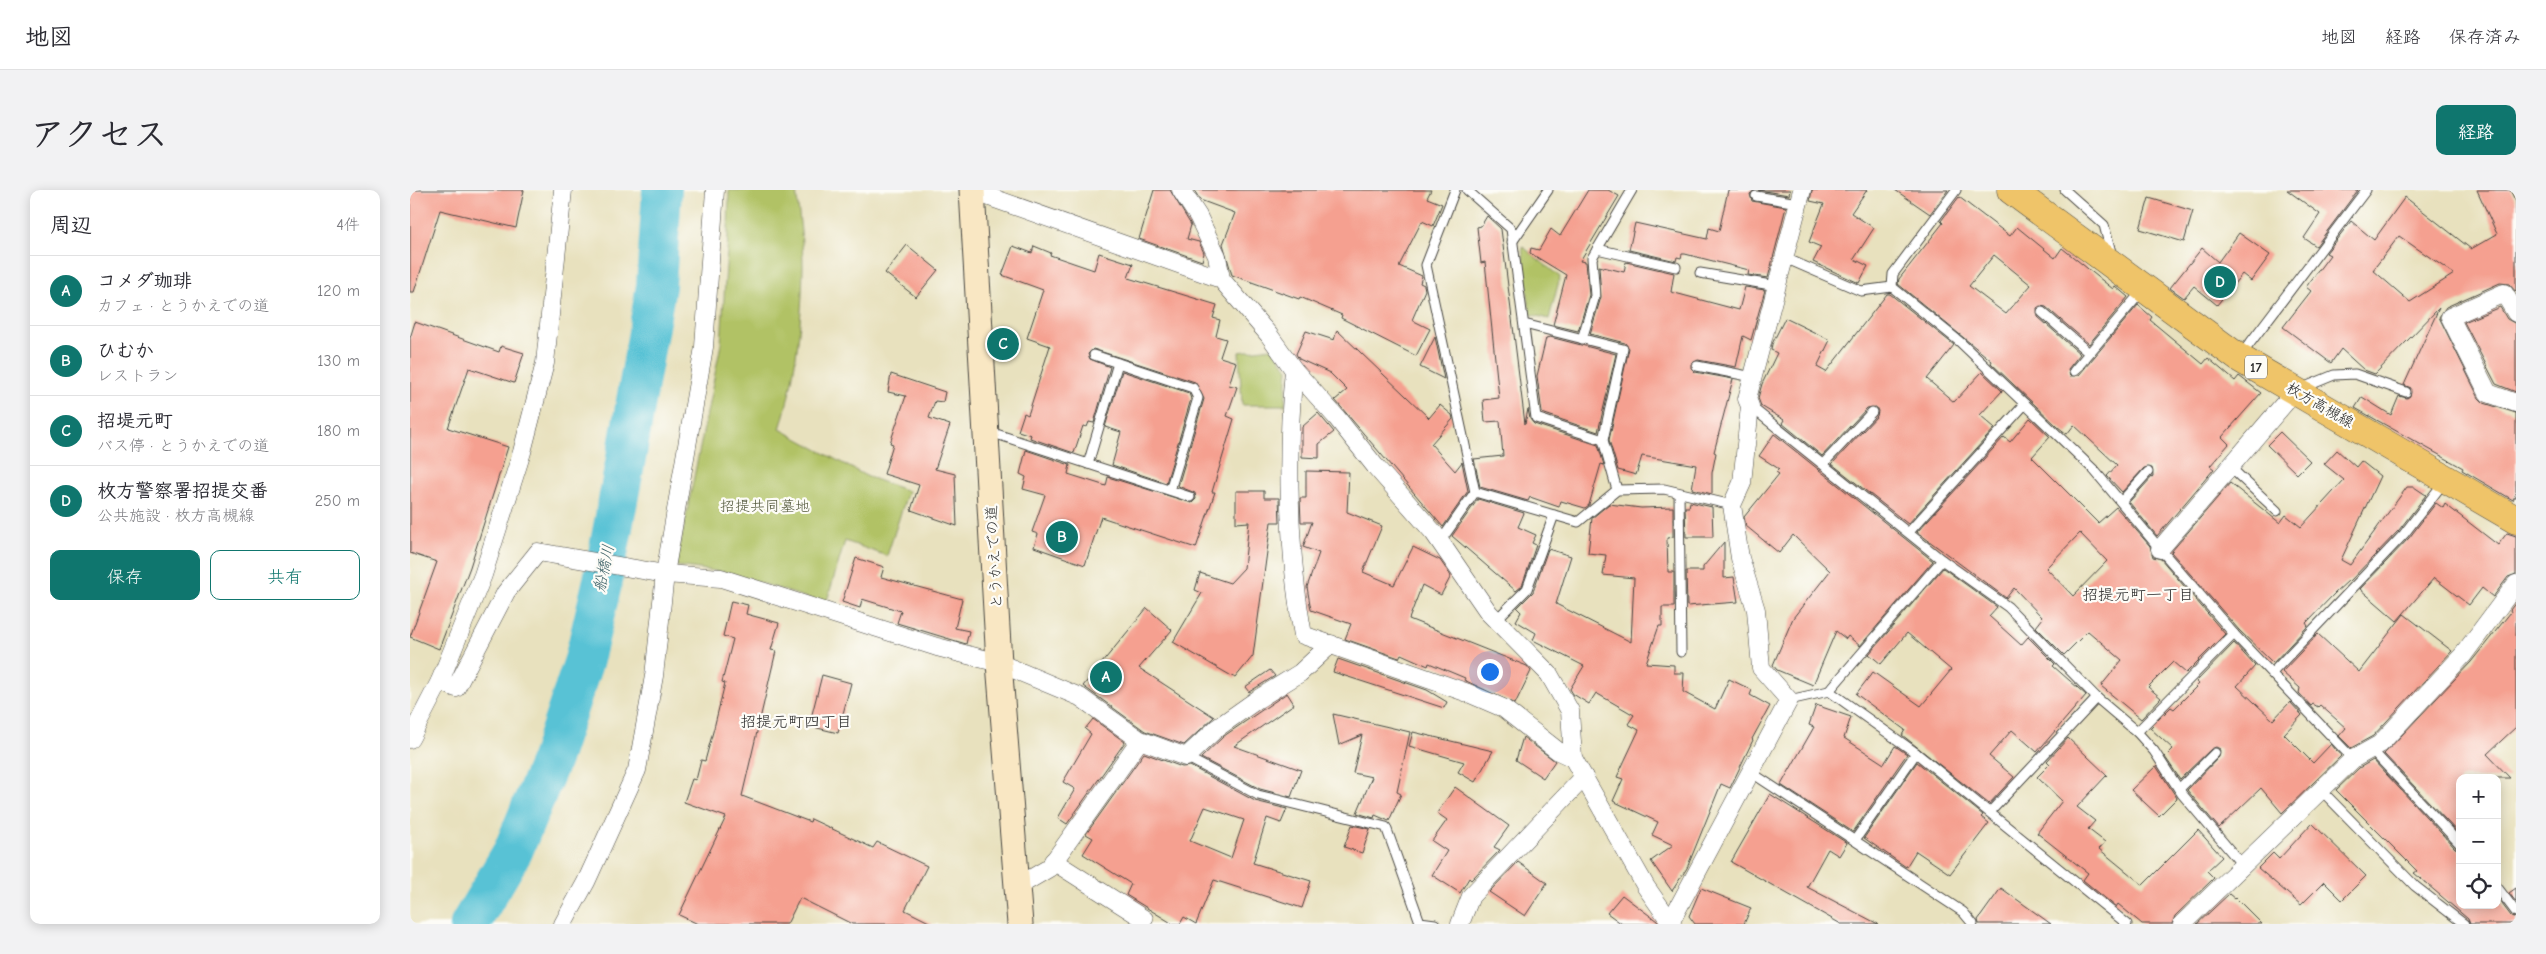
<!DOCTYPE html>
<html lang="ja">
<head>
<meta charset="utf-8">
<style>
	:root { --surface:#fff; --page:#f2f2f3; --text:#2b2b33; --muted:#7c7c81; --line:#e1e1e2; --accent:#0f766e }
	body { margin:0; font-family:"Comic Neue","Klee One",sans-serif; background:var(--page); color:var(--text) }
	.controls { position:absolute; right:15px; bottom:15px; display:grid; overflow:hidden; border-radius:10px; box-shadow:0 2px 12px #0003 }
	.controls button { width:45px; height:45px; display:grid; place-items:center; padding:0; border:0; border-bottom:1px solid var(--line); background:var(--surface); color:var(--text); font:25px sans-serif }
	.you { position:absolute; left:1079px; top:481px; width:18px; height:18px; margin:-12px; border:4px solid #fff; border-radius:50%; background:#1a73e8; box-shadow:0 0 0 8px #1a73e833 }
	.badge { display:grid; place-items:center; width:32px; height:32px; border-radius:50%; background:var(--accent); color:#fff; font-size:16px; font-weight:700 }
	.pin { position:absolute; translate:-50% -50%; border:2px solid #fff; box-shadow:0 1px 5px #0006 }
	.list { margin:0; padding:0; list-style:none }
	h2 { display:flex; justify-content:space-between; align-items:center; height:65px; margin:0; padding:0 20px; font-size:21px }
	h2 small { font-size:16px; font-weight:400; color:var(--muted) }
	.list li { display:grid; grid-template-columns:32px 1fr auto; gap:15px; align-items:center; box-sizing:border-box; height:70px; padding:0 20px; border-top:1px solid var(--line) }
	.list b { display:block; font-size:19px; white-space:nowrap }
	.list p { margin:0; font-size:16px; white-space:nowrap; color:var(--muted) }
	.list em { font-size:16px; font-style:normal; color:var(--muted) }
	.actions { display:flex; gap:10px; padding:15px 20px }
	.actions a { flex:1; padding:11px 0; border:1px solid var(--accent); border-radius:10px; text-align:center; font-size:18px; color:var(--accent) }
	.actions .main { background:var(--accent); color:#fff }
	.icon { flex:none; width:28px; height:28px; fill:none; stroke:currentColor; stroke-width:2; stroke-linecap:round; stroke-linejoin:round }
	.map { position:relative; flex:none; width:2106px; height:734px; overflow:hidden; border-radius:10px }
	header { display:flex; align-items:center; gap:30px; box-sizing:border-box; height:70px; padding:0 25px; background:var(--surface); border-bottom:1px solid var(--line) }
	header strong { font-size:24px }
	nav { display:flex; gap:28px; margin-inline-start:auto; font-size:18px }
	.intro { display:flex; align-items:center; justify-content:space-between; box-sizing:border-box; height:120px; padding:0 30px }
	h1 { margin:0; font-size:35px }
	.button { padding:12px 22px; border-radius:10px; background:var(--accent); color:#fff; font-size:18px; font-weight:700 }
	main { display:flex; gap:30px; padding:0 30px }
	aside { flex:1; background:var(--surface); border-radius:10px; box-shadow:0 2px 12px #0003 }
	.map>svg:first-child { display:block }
</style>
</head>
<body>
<header>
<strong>地図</strong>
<nav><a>地図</a><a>経路</a><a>保存済み</a></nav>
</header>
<div class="intro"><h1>アクセス</h1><a class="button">経路</a></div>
<main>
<aside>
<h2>周辺<small>4件</small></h2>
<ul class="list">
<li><span class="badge">A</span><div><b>コメダ珈琲</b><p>カフェ · とうかえでの道</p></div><em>120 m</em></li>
<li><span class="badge">B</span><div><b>ひむか</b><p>レストラン</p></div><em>130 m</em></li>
<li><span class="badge">C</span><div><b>招堤元町</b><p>バス停 · とうかえでの道</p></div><em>180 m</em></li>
<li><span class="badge">D</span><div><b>枚方警察署招提交番</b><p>公共施設 · 枚方高槻線</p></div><em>250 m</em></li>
</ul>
<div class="actions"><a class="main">保存</a><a>共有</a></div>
</aside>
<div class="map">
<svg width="2106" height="734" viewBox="0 0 2106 734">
	<rect width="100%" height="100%" fill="#fdfcf7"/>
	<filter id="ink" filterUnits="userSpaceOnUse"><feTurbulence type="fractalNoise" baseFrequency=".02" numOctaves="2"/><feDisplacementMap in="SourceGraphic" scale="10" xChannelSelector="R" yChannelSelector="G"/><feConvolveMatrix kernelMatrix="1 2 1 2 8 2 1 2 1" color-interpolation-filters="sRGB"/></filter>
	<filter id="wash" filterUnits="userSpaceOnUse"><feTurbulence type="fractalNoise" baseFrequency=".0096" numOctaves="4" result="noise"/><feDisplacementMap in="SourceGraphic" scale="20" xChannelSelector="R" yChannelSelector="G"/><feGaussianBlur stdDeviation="1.12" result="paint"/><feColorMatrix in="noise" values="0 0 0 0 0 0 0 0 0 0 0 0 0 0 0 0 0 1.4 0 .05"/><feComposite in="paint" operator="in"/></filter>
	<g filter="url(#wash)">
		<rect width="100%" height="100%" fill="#e8e1be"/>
		<g fill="#b1c265" stroke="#6e7648">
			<path d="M319,0H386C389,25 393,51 393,76C392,131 386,187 370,239L456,286L498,301L477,366L435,351L416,414L320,383L266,376L311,154L318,45Z"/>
			<path d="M1112,56L1150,87L1139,129L1120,124Z"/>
			<path d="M862,158L878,179L875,215H832L829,162Z"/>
		</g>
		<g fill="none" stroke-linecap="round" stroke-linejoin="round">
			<path stroke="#58c2d5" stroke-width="40" d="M60,734L103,661L141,569L174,470L193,390L217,263L246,96L252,0"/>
		</g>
		<g id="blocks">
			<g fill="#f5a090" fill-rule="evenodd">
				<path d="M0,0H114L106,38L30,20L4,102H0Z"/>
				<path d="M744,0H760L781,35L777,49L789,52L794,63L792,71L729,49Z"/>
				<path d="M784,0H1021L1017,8L1032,14L1023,36L1012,31L989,76L1012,86L1010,93L1014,95L1015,100L1002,130L1020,139L1006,166L931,128L932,125L890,107L889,109L822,85L813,54L825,23L790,10Z"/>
				<path d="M1178,0H1198L1209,6L1170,71L1176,72L1179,105L1168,141L1143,135L1156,85L1120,63L1121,58L1129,60L1141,39L1150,46Z"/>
				<path d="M1318,0H1345L1340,4L1342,11L1376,17L1358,88L1338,85L1339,80L1275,64H1272L1271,68L1267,67L1266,71L1219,60L1225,33L1297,49L1299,38L1309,41Z"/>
				<path d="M1348,0H1380L1379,5Z"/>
				<path d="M1402,0H1457L1441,23L1464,38L1444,69L1458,76L1449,93L1403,72L1411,57L1399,52L1414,14L1400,11Z"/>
				<path d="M1485,0H1538L1520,24Z"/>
				<path d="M1877,0H1948L1906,56L1894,48L1910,24Z"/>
				<path d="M2067,0H2100L2106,12V102L2099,94L2090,93L2036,117L2029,127L2069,208L2074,213L2106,223V303L2103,310L2052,280L2053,278L1945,218L1952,207L1981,225L1989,206L1997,208L2000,206L2001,198L1994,195L2029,118L1965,184L1954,180L1931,159L1921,173L1873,137L1901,101L1896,97L1920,65L1916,63L1941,31L1964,50L1995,7L2061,59L2087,44ZM1989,46L2044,84L2000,112L1963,80Z"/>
				<path d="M1549,7L1600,46L1607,37L1645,68L1652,58L1703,99L1705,96L1718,107L1679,154L1636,117L1630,116L1627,118L1628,127L1670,164L1658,179L1660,186L1669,185L1728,115L1742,127L1740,130L1793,174L1798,168L1825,191L1829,186L1851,203L1812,247L1819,254L1800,276L1804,279L1747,346L1719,312L1743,286L1742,278H1734L1712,302L1697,286L1707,275L1664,235L1657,244L1648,237L1581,173L1582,171L1488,94L1489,89L1533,33L1531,31ZM1584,65L1621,95L1596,124L1559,96Z"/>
				<path d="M1739,8L1783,21L1774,52L1730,39Z"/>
				<path d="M1077,26L1091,39L1115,234L1118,219L1120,229L1124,234L1188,255L1194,275L1191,274L1179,315L1175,318L1151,311L1149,317L1120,307L1118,311L1070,297L1064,269L1093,266L1090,231L1075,232L1073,210L1089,208L1075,72L1071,73L1067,37L1071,36Z"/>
				<path d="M1829,43L1860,65L1841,91L1832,84L1807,115L1784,96L1774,108L1760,98L1792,58L1808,72Z"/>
				<path d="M497,55L528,80L506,107L475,83Z"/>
				<path d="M603,56L622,63L624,56L641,63L640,65L684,80L689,63L723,74L718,88L807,115L803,128L810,130L806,146L816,149L810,167L826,172L819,195L827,197L817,226L824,229L802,302H805L786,358L691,327L675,375L624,357L628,344L622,342L635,305L613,299L616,287L610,284L616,260L660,275L658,284L696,296L698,287L782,313L786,309L785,303L768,296L794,209L785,192L683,159L678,164L680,169L700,177L684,233L679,232L677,237L673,236L664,263L620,248L621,245L608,241L614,223L618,225L640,156L617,148L633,100L592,85Z"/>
				<path d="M1216,72L1264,83L1261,102L1329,120L1335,97L1355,100L1341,150L1333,146L1326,177L1288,170L1281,174V178L1285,182L1323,189L1304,262L1306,263L1302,283V304L1282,299L1286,275L1232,266L1226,285L1208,280L1199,250L1219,158L1215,153L1180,144L1191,107L1189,76L1214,82Z"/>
				<path d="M1477,104H1480L1544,155L1517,189L1544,212L1572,182L1592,201L1570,225L1585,238L1498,334L1422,274L1467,226L1468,221L1466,217L1457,218L1412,266L1372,233L1374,230L1351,216L1348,208L1352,194L1367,163L1361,160L1362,154L1375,128L1420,150L1407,177L1416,182Z"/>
				<path d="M2090,117L2097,129L2106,134V202L2086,194L2054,132Z"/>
				<path d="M5,132L89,162L91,156L114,163L104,193L59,178L38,238L98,257L60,377L29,459L0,447L27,372L0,363V148Z"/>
				<path d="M927,140L1019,228L1030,215L1042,225L1043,229L1021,254L1045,281L1052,272L1058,301L1033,337L925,210L937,200L920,183L889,169L886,164L896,141L924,150Z"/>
				<path d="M1025,147L1034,189L1010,177Z"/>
				<path d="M1140,147L1206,164L1188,242L1132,223L1127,186L1136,148Z"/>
				<path d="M712,181L779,203L781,209L756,293L702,275L711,242L695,237Z"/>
				<path d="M481,184L535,202L533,212L525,211L519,228L540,235L525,279L545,284L547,336L501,320L509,295L474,284L483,254L480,253L496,206L478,202Z"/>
				<path d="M908,223L924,242L909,254V268L892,267V237Z"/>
				<path d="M1620,228L1640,247L1622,267L1688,333L1706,317L1740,356L1743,367L1751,369L1815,444L1776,483L1763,472L1738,497L1751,508L1731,529L1691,496L1712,470L1678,441L1654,465L1626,437L1633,428L1604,398L1596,408L1507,342L1594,247L1600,252ZM1670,343L1697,371L1663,406L1636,378Z"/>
				<path d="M1870,242L1900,271L1887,284L1857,255Z"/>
				<path d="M1364,244L1523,371L1450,456L1438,446L1436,449L1426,441L1403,495L1367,480L1363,475L1383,428L1420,381L1383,345L1369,363L1336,336L1334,327L1369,284L1366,282L1369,279L1349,266Z"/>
				<path d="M1927,260L1946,277L1951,271L1970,286L1931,370L1940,375L1997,297H2004L2016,305L1989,340L1940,391L1939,390L1925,403L1896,433L1898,436L1863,473L1829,440L1761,362L1820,293L1870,333L1876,325L1891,337L1934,290L1914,274Z"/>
				<path d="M896,281L939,282L937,322L972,336L953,382L984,395L1003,357L1030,370L1041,386L1031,405L1012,395L999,429L1117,476L1121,481L1105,514L1054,490L1055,488L1019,473L1018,476L991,464L989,468L935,449L941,434L901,420L897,397L909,363L893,357L902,332H891L890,308H896Z"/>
				<path d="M826,301H854V308H869L870,332H861L843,466L825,488L763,452L792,403L785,400L790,383L820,393L834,378L839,332L826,333Z"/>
				<path d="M1068,309L1114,323L1108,337L1126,345L1122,353L1126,355L1112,396L1106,401L1042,346Z"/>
				<path d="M1280,312L1302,317L1303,347H1276L1275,317H1279Z"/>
				<path d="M2026,313L2033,318L2035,314L2088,355L2097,343L2106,346V384L2098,387L2083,407L2072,398L2059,415L2024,388L1987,431L1950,399L1999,348Z"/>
				<path d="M1199,314L1231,318L1263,317V347L1257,348L1258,382H1264V417H1252V436H1249L1236,473L1264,475V483H1274L1273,502L1305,519L1319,489L1342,500L1340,505L1360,516L1342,549L1343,550L1320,598L1311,594L1277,678L1262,701L1241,671L1263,655L1242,645L1248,632L1203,611L1213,589L1207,587L1229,540L1218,534L1224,525L1186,503L1179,514L1163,504L1160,499L1174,476L1123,450L1126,443L1106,431L1111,422L1107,418L1123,402L1138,359L1161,366L1146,414L1221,452L1224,388L1193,385L1196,365L1178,363L1182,328Z"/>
				<path d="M1314,352V388L1324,387L1328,412L1277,416L1276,381H1293V377Z"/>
				<path d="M446,368L474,377L471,387L552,409L545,438L559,441L556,454L487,433L491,421L452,409L450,418L432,412Z"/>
				<path d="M1533,378L1587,417L1579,426L1611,455L1618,447L1645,474L1643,476L1676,505L1627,562L1602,540L1579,566L1604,587L1579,614L1492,545L1495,540L1446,504L1463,482L1511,516L1541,480L1497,443L1471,474L1459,464Z"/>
				<path d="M321,411L338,415L336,424L369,433L361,460L366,461L332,606L400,632L401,629L463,658L467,652L517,676L495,720L523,734H442L390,708L377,734H288L269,725L316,627L274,612L282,589L286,590L291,570L295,571L304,538L315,493L312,492L323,449L313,446Z"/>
				<path d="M2106,412V537L2077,564L2100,588H2050V645L1974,564L2061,472L2101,422L2100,420Z"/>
				<path d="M737,418L762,440L729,478L804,527L774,555L735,541L673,496Z"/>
				<path d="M1994,424L2042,461L1963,546L1941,558L1929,546L1936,538L1910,515L1908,517L1903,514L1901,516L1889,503L1890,498L1872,482L1908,444L1949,482Z"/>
				<path d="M1824,453L1845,476L1827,496L1863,530L1880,512L1892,525L1874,544L1903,573L1921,554L1931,566L1872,623L1851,598L1809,638L1777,600L1809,567L1810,559L1806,557L1801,559L1770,589L1755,567L1763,559L1740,538L1761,517L1764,519L1789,494L1786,492Z"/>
				<path d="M928,469L1017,500L1037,512L1034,518L923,482Z"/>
				<path d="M860,480L865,486L839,502L835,497Z"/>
				<path d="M412,485L441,493L428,543L399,536Z"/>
				<path d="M877,503L884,514L824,556L891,580L881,607L850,599L791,568L814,546Z"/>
				<path d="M1406,515L1441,527L1434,548L1474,574L1485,556L1497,564L1443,642L1371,595L1404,537L1399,535Z"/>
				<path d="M923,524L1000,542L987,602L991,604L979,631L965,625L964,628L947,623L962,587L943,583L952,545L929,555Z"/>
				<path d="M683,529L715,552L657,634L648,628L665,599L653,592L681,544L675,539Z"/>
				<path d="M1003,542L1083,561L1065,592L1048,582L1054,572L999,556Z"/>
				<path d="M1113,547L1145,571L1133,588L1106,570Z"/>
				<path d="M1658,548L1697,585L1667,617L1685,631L1678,639L1695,652L1689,659L1733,695L1788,640L1812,667L1797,681L1804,688L1765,726L1762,734H1732L1708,714L1706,717L1673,690L1678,683L1627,643L1652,611L1627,587L1640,574L1637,571Z"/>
				<path d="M734,563L772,577L780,576L845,611L877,619L871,633L857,628L843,673L901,691L892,718L804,690L786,734L774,727L770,734H763L716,705L721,694L673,664L683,648L676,644ZM795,617L834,630L821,668L780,651Z"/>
				<path d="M1963,570L2045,658L2050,660V715H2087L2089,710L2101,726L2106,728V734H2060L2058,729L2004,683L2007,681L1926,600L1949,578Z"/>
				<path d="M1507,572L1573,625L1571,627L1579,633L1540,684L1506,661L1496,677L1454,648Z"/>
				<path d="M1746,576L1767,608L1749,626L1721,600Z"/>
				<path d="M1045,597L1099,636L1084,657L1090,660L1061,690L1059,688L1050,703L1022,685L1037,661L1022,651L1037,630L1027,623Z"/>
				<path d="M1360,604L1437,653L1429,666L1418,659L1397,697L1468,734H1431L1321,672Z"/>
				<path d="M1902,633L1956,686L1932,710L1914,692L1891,715L1848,678L1863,663L1869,669Z"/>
				<path d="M942,635L960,639L952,663L934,657Z"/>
				<path d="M1108,672L1137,693L1115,726L1079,702Z"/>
				<path d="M1291,698L1341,718L1334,734H1285L1279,726Z"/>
				<path d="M1591,698L1641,734H1569L1568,730Z"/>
				<path d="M2106,698V712L2099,703Z"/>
				<path d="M1819,704L1825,709L1826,708L1852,734H1787Z"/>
				<path d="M1212,705L1247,731L1249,734H1212L1197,723Z"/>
			</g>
		</g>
	</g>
	<g filter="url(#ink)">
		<use href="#blocks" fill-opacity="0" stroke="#474641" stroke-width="1"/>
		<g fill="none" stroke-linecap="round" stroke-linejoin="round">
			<g stroke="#474641" stroke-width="11">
				<g id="lane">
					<path d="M1045,0L1016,75L1065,302"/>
					<path d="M1057,0L1101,39L1126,228L1193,250"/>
					<path d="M1655,0L1694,35L1702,66"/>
					<path d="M1346,6L1388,13"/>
					<path d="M1102,52L1138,0"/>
					<path d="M1187,59L1266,77"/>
					<path d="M1375,68L1451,101L1482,97L1550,152L1684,280L1750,359L1824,444L1943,569"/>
					<path d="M1290,83L1367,96"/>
					<path d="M1482,97L1483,84L1546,0"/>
					<path d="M1632,122L1679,163"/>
					<path d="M1114,134L1213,159L1193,250L1207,300"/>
					<path d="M1172,149L1185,106L1182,68L1222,0"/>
					<path d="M684,165L783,198L788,208L760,300"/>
					<path d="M1831,165L1956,0"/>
					<path d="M1287,176L1343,187"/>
					<path d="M1664,181L1732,101"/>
					<path d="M1890,199L1924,185L1945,184L1996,202"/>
					<path d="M1340,216L1532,370L1598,417L1687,508L1727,542L1744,561L1772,604L1834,677"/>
					<path d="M577,241L780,307"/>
					<path d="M678,274L708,173"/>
					<path d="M1413,274L1462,222"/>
					<path d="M1821,278L1867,321"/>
					<path d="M1269,303L1271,462"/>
					<path d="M1711,312L1738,282"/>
					<path d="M1499,342L1615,214"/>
					<path d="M1030,352L1065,302L1168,332L1207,300L1254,299L1322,315"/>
					<path d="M1086,430L1117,399L1144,325"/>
					<path d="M1862,483L1994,344L2034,292"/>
					<path d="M1419,501L1532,370"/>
					<path d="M1379,510L1419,501L1506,563L1717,734"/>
					<path d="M1727,542L1824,444"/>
					<path d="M1961,559L2050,654"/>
					<path d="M776,567L848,605L976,637L1010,732L1025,734"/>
					<path d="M1342,583L1553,722L1563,734"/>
					<path d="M1769,599L1805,563"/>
					<path d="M1911,600L2005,696L2054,734"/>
					<path d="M1580,622L1687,508"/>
					<path d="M1445,650L1506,563"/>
					<path d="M2087,697L2106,722"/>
				</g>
			</g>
			<g stroke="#474641" stroke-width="19">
				<g id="street">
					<path d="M560,0L811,89"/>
					<path d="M771,0L788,26L807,66L811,89L859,145L884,180L927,228L965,276L1024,343L1079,423L1139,484L1160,521L1163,568L1236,697L1262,734"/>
					<path d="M2106,123L2094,103L2040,127L2078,203L2106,213"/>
					<path d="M884,180C876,263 878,364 893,445L1058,503L1093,518L1148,561L1163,568"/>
					<path d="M1750,359L1885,201"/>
					<path d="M30,491L46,498L96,402L128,362L255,384L311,388L527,457L589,473L670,507L730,550L776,567L807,538L848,509L890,483L921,454"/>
					<path d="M0,549L30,491L73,385L112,262L135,173L153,0"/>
					<path d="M643,671L734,729"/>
					<path d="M607,697L639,678L730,550"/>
					<path d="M1261,731L1379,510L1351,478L1346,420L1330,368L1322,315L1332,293L1340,216L1337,209L1392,0"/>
					<path d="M153,734L176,692L227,580L244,486L255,384L294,157L305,0"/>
					<path d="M1050,734L1061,706L1174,587"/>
					<path d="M1772,734L1943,569L1970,554L2053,465L2106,394"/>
				</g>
			</g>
			<g stroke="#474641" stroke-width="27">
				<path id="secondary" d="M562,0L589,473L610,734"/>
			</g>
			<g stroke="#474641" stroke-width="29">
				<path id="primary" d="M1601,0L1829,168L2106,330"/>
			</g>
			<use href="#lane" stroke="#fff" stroke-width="9"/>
			<use href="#street" stroke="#fff" stroke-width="18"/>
			<use href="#secondary" stroke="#f9e7c3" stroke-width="25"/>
			<use href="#primary" stroke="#efc469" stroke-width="28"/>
		</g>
	</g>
	<g text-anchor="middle" stroke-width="4.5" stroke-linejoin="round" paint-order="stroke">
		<rect fill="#fdfcf7" stroke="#6a6a68" stroke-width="1" x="1835" y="165.5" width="22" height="23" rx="4"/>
		<g font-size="14" font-weight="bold" fill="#2b2b2b">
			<text x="1846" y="182">17</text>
		</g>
		<g font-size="15" fill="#2b2b2b" stroke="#fdfcf7">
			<text transform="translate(1910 215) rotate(30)" y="5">枚方高槻線</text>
			<text transform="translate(584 367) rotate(-93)" y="5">とうかえでの道</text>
		</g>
		<g font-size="15" fill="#53583c" stroke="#fdfcf7">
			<text x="355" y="321">招提共同墓地</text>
		</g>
		<g font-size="16" font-style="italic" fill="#3b6066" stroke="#fdfcf7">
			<text transform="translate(193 378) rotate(-78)" y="6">船橋川</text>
		</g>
		<g font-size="16" fill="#2b2b2b" stroke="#fdfcf7">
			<text x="1728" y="410">招提元町一丁目</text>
			<text x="386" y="537">招提元町四丁目</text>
		</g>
	</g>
</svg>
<div class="controls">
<button>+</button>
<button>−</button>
<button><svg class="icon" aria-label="locate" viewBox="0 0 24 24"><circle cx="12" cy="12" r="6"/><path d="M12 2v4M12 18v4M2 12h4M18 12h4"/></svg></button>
</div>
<div class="you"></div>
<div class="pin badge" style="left:696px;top:487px">A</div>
<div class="pin badge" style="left:652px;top:347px">B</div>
<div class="pin badge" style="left:593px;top:154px">C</div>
<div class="pin badge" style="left:1810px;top:92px">D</div>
</div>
</main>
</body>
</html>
